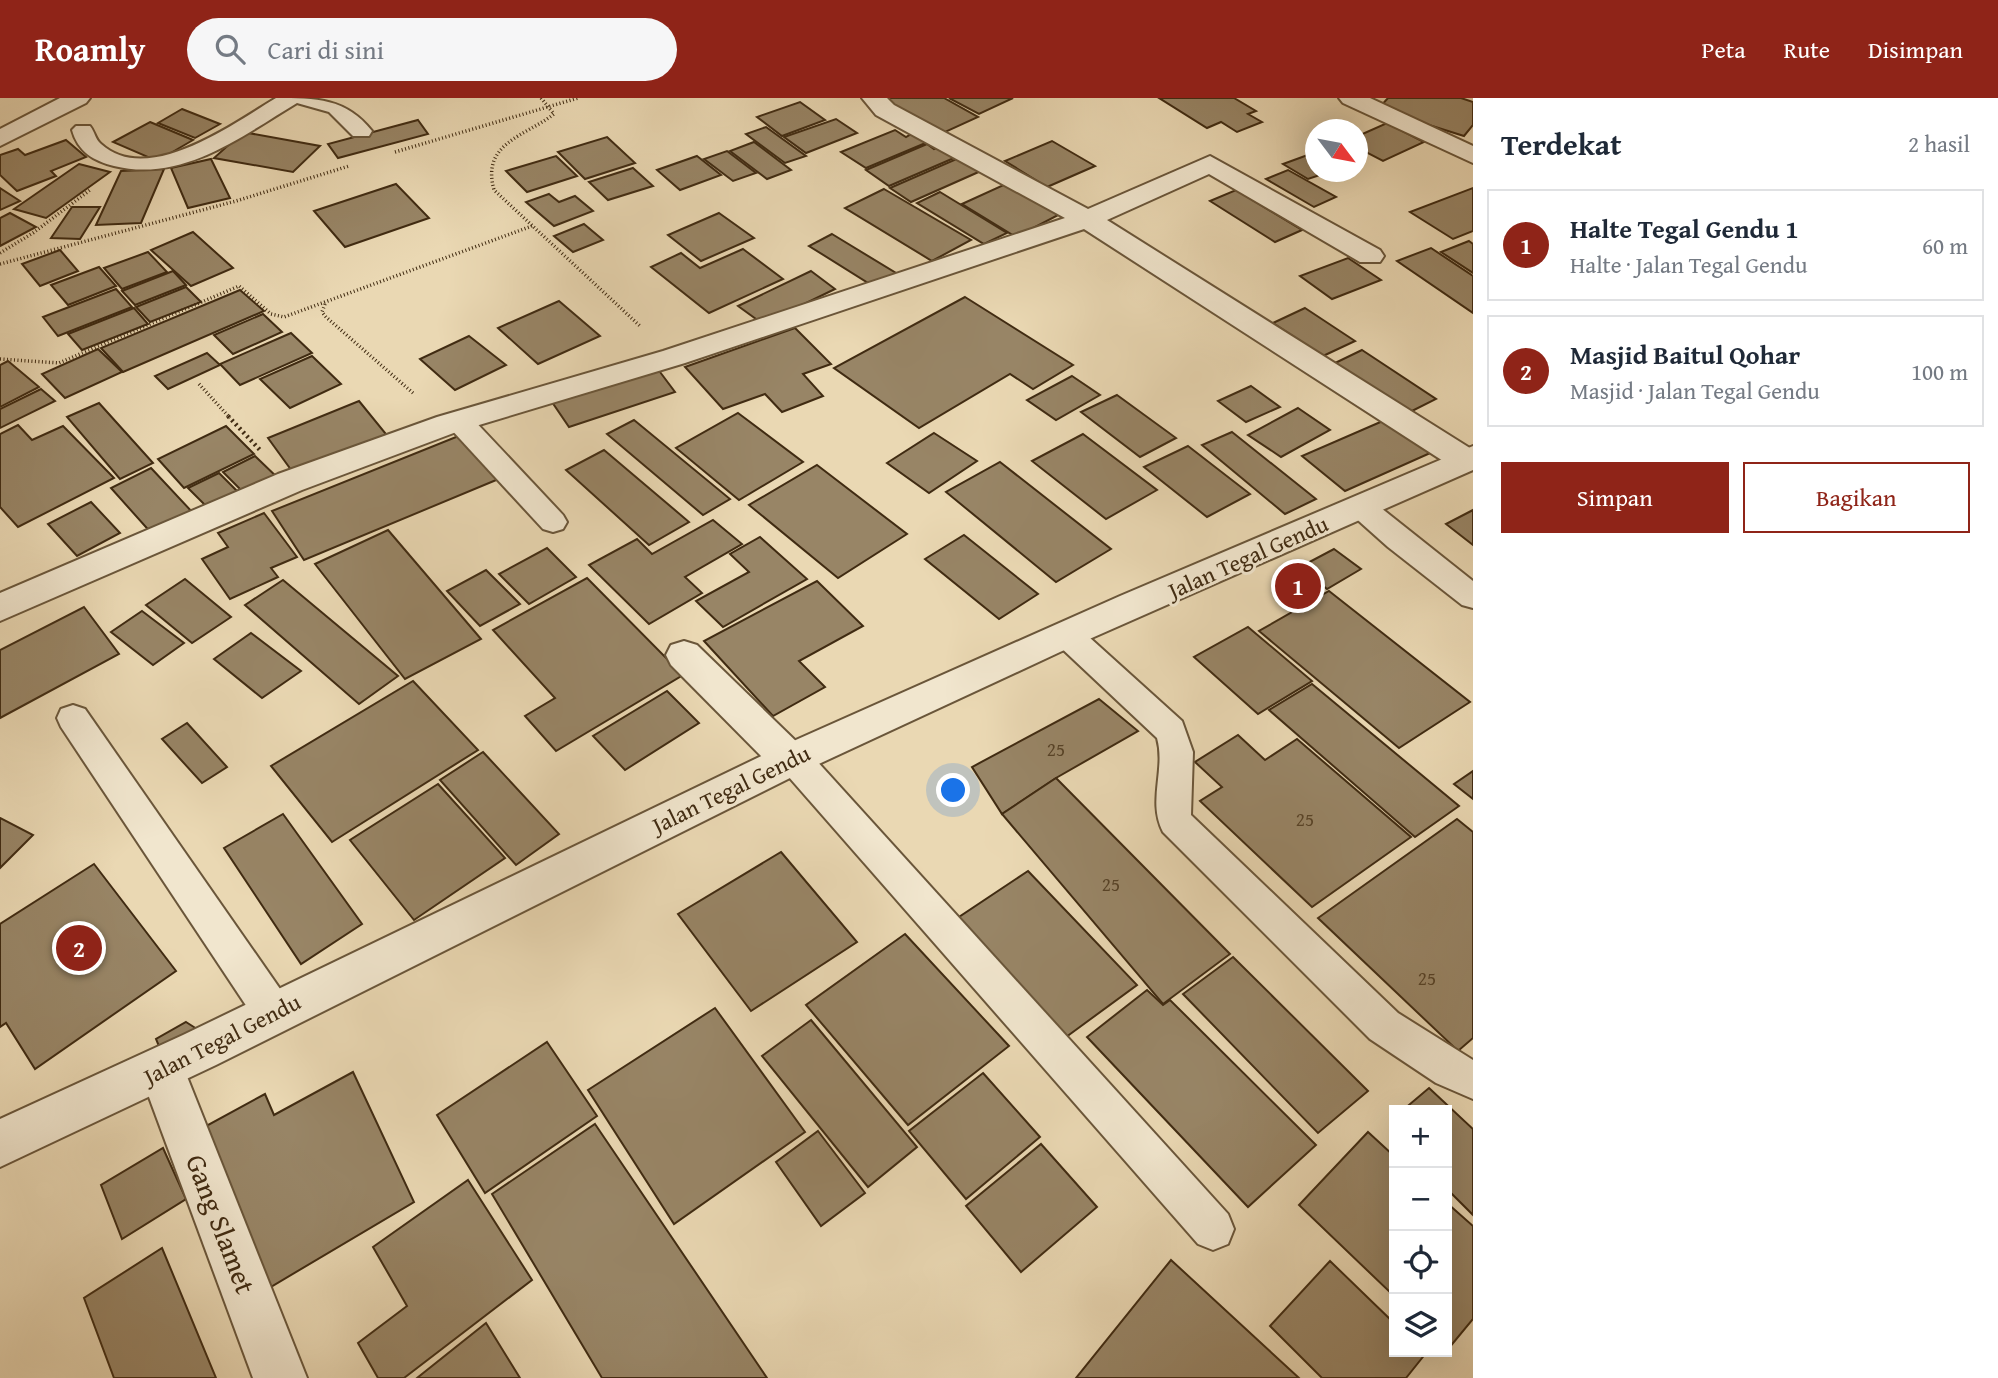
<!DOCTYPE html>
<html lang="id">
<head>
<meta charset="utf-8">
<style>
	:root { --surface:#fff; --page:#f6f6f7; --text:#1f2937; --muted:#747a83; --line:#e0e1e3; --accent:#8f2418 }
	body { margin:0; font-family:"Gentium Book Plus",serif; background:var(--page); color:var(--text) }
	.controls { position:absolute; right:21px; bottom:21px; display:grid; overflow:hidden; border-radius:0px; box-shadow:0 7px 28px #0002 }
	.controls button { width:63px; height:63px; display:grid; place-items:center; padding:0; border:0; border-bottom:2px solid var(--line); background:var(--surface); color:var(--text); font:35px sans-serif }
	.compass { position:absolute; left:1305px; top:21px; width:63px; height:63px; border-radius:50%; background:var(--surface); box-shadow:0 7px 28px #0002; rotate:122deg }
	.you { position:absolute; left:954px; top:693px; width:24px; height:24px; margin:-18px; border:5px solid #fff; border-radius:50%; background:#1a73e8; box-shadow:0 0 0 10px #1a73e833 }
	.badge { display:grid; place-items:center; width:46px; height:46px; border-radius:50%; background:var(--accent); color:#fff; font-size:23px; font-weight:700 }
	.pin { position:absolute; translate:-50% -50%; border:4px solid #fff; box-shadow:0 2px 7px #0006 }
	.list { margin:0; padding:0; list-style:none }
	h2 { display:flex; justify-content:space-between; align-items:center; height:91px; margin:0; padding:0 28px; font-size:30px }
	h2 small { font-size:23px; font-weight:400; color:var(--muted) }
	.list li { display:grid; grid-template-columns:46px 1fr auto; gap:21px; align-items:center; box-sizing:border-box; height:112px; margin:0 14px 14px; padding:0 14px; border:2px solid var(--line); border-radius:0px }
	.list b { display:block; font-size:26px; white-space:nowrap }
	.list p { margin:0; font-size:23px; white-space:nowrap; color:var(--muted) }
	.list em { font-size:23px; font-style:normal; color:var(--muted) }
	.actions { display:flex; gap:14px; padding:21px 28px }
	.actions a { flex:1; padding:16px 0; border:2px solid var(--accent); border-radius:0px; text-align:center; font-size:24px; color:var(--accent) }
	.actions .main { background:var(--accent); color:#fff }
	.icon { flex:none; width:38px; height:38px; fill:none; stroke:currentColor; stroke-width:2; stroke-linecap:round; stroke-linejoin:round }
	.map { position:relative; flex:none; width:1473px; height:1280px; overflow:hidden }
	header { display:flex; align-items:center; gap:42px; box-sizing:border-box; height:98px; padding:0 35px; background:var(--accent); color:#fff }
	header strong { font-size:33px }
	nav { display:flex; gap:38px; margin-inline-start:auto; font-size:24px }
	.search { width:490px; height:63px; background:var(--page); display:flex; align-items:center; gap:18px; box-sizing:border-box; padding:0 24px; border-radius:38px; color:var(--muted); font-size:26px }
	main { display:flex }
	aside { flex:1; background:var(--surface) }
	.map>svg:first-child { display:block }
</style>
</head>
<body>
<header>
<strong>Roamly</strong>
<div class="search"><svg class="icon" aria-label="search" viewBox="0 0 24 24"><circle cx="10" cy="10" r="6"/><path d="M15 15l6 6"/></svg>Cari di sini</div>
<nav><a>Peta</a><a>Rute</a><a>Disimpan</a></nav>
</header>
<main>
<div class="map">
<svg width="1473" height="1280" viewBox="0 0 1473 1280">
	<rect width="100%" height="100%" fill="#ead8b3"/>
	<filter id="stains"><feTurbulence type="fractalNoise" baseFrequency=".00286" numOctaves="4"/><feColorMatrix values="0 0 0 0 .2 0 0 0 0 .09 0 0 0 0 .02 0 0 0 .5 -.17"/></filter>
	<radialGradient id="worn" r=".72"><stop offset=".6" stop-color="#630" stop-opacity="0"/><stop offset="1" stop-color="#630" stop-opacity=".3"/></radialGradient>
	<g fill="#988566" stroke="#402b12" stroke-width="2">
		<path d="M890,0H944L978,19L943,35L884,2Z"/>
		<path d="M949,0H1013L979,16Z"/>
		<path d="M1159,0H1234L1256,13L1248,16L1262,24L1237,34L1221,24L1207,30Z"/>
		<path d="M1388,0H1461L1473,4V27L1464,38L1378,11Z"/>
		<path d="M800,4L825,22L782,38L757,19Z"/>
		<path d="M182,11L220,26L195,40L158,25Z"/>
		<path d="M836,21L857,35L806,55L784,39Z"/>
		<path d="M418,22L428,36L338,60L328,46Z"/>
		<path d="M150,24L193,42L157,63L113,44Z"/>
		<path d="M1387,25L1424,44L1383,63L1358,50V38Z"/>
		<path d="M766,29L806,58L785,65L746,36Z"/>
		<path d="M895,32L906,39L913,35L928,44L866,70L841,54Z"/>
		<path d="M243,34L320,48L293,74L214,60Z"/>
		<path d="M607,39L635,65L585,81L558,54Z"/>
		<path d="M66,42L86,59L51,73L56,78L17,93L0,77V57L18,51L25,57Z"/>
		<path d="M1052,43L1095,68L1047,89L1005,63Z"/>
		<path d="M754,44L791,72L767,81L730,53Z"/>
		<path d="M927,46L934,51L944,47L961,57L889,88L866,72Z"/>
		<path d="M727,53L756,75L733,83L704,61Z"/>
		<path d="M1316,54V74H1329L1308,81L1283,66Z"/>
		<path d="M556,58L577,78L527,94L506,73Z"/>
		<path d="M697,58L721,77L680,92L657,72Z"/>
		<path d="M961,59L983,72L911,104L890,90Z"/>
		<path d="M211,61L230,100L188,110L171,70Z"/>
		<path d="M79,66L110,74L46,120L14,111Z"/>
		<path d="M633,70L653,88L608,102L589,84Z"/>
		<path d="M164,71L141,125L96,127L121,73Z"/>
		<path d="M1288,72L1336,99L1314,109L1266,81Z"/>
		<path d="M1010,84L1064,114L1016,139L962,106Z"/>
		<path d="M396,86L429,120L345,149L314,113Z"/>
		<path d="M0,90L20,103L0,112Z"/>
		<path d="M1473,90V133L1453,141L1410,114Z"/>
		<path d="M884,91L971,142L932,163L845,110Z"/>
		<path d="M1236,92L1302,132L1275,144L1210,103Z"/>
		<path d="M940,94L1007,135L984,146L917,105Z"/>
		<path d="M549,96L559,104L575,98L593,113L554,128L526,104Z"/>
		<path d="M72,109H100L80,141L51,140Z"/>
		<path d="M10,115L36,129L0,148V120Z"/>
		<path d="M719,115L754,140L701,163L668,137Z"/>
		<path d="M584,126L603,142L573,154L554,138Z"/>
		<path d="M193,134L233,170L191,188L151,152Z"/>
		<path d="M832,136L896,175L873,188L809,148Z"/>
		<path d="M1469,143L1473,146V175L1441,154Z"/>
		<path d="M1431,150L1473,178V215L1397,163Z"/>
		<path d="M743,151L783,181L709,215L651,169L681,155L700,170Z"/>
		<path d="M60,152L78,173L40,188L22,166Z"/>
		<path d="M148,154L167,174L122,191L104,170Z"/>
		<path d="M1348,160L1381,182L1332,201L1300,178Z"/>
		<path d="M99,169L116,188L68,207L51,187Z"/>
		<path d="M173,173L186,187L135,207L122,193Z"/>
		<path d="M811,173L835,191L763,226L738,208Z"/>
		<path d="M186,189L201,204L150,224L136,209Z"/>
		<path d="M116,191L132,209L58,238L43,219Z"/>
		<path d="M240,192L264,213L123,274L101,250Z"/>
		<path d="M965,199L1073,267L1033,291L1010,276L919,330L834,270Z"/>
		<path d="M559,203L600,238L538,266L498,230Z"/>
		<path d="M134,210L148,226L82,252L68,236Z"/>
		<path d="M1305,210L1355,243L1323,258L1273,225Z"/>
		<path d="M263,216L282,234L233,256L214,237Z"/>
		<path d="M795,230L831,266L803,276L823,298L782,314L765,296L723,311L685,269Z"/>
		<path d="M291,235L312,255L240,287L220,266Z"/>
		<path d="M469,238L506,267L455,292L420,261Z"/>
		<path d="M98,251L122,274L65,300L42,276Z"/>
		<path d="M1362,252L1436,301L1404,317L1331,267Z"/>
		<path d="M207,255L220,267L168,291L155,278Z"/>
		<path d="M312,258L341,286L290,310L260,281Z"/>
		<path d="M8,263L39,289L0,309V267Z"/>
		<path d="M657,270L675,294L569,329L552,304Z"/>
		<path d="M1072,278L1100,297L1056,322L1027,302Z"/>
		<path d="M1251,288L1280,309L1246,324L1218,303Z"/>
		<path d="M41,291L55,303L0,330V311Z"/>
		<path d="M1117,297L1176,340L1140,359L1081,314Z"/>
		<path d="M359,303L390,341L297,380L268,340Z"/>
		<path d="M99,305L153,365L120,381L67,319Z"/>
		<path d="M1298,310L1330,332L1281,359L1248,337Z"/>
		<path d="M738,315L803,364L739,402L676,350Z"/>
		<path d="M1392,319L1437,352L1345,393L1302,358Z"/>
		<path d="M634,322L730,401L703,417L607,336Z"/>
		<path d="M18,327L32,342L63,328L114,380L18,429L0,409V336Z"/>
		<path d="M226,328L254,356L184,390L158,361Z"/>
		<path d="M1232,334L1316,401L1285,416L1202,347Z"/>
		<path d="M466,335L501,380L304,462L272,413Z"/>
		<path d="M934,335L977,363L929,395L887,365Z"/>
		<path d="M1083,336L1157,392L1106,421L1032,363Z"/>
		<path d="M1188,348L1250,396L1207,419L1144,369Z"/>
		<path d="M604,352L689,424L649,447L566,372Z"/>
		<path d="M255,358L282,384L249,400L223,374Z"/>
		<path d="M1000,364L1111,451L1056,484L946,394Z"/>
		<path d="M817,367L907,436L838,480L749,407Z"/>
		<path d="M151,370L194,416L153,437L111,390Z"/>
		<path d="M219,375L245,401L214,416L188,390Z"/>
		<path d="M91,404L120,435L77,458L48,426Z"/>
		<path d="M1473,412V447L1446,426Z"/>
		<path d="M264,415L297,459L271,470L278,479L230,501L202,461L228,449L218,435Z"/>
		<path d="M713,422L742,446L685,479L702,495L649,526L589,467L637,441L652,456Z"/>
		<path d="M388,432L481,541L405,581L315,466Z"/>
		<path d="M964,437L1038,496L999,521L925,461Z"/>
		<path d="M760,439L807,481L723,529L696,503L749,474L730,456Z"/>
		<path d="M547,450L576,479L529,506L499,476Z"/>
		<path d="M1334,451L1361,471L1327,491L1300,469Z"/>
		<path d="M486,472L520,506L480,528L447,493Z"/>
		<path d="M587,480L683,577L556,653L525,618L555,600L493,532Z"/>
		<path d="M185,481L231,519L192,545L146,507Z"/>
		<path d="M283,482L398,578L359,606L245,507Z"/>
		<path d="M817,483L863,528L799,563L825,589L773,618L704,543Z"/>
		<path d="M1329,493L1470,604L1399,650L1259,533Z"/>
		<path d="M84,509L119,556L0,620V552Z"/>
		<path d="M142,513L184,545L153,567L111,534Z"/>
		<path d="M1248,529L1312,583L1258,616L1194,559Z"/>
		<path d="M251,535L301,573L262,600L214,561Z"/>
		<path d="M413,583L478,652L332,744L271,668Z"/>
		<path d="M1312,586L1459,708L1415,739L1269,612Z"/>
		<path d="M667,593L699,625L625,672L593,638Z"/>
		<path d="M1099,601L1138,633L1056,680L1002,716L972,669Z"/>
		<path d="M187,625L227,669L202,685L162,641Z"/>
		<path d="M1238,637L1265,662L1297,641L1411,739L1312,809L1200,703L1222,689L1195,664Z"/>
		<path d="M483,654L559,736L516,767L440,682Z"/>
		<path d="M1473,673V701L1454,686Z"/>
		<path d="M1056,680L1230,856L1163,906L1002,716Z"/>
		<path d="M438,686L505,760L414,822L350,742Z"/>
		<path d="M283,716L362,826L301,866L224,750Z"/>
		<path d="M0,720L33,737L0,770Z"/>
		<path d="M1457,721L1473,734V940L1458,953L1318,820Z"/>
		<path d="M781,754L857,844L751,913L678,816Z"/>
		<path d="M94,766L176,873L35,971L6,925L0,929V826Z"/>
		<path d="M1028,773L1137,887L1058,945L950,825Z"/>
		<path d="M905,836L1009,948L908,1027L806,907Z"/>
		<path d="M1233,859L1368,993L1318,1035L1183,896Z"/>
		<path d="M1147,892L1163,907L1170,902L1316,1047L1248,1109L1087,939Z"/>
		<path d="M715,910L805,1034L674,1126L588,992Z"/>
		<path d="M811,922L917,1049L868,1089L762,958Z"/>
		<path d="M186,924L200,933L163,958L156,941Z"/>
		<path d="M547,944L597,1018L485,1095L437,1017Z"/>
		<path d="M353,974L414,1104L259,1196L197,1033L265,996L274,1017Z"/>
		<path d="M983,975L1040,1039L966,1101L909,1033Z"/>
		<path d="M1429,990L1473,1031V1117L1447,1091V1012H1403Z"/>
		<path d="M595,1026L767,1280H602L492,1096Z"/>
		<path d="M818,1033L865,1095L821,1128L776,1064Z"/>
		<path d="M1368,1034L1394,1058V1198L1299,1107Z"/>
		<path d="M1041,1046L1097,1109L1021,1174L966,1108Z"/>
		<path d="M163,1050L186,1101L122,1141L101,1087Z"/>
		<path d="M468,1082L532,1182L404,1280H378L358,1245L407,1208L373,1149Z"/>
		<path d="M1447,1105L1473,1128V1221L1449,1250Z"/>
		<path d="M162,1150L216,1280H114L84,1200Z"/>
		<path d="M1171,1162L1299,1280H1076Z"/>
		<path d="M1330,1163L1394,1225V1254L1426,1255L1406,1280H1322L1270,1228Z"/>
		<path d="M486,1225L520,1280H417Z"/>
	</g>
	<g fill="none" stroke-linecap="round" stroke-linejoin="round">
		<g stroke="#6a563a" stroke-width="4">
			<g id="service">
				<path d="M276,0C316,0 346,0 372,33L369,38H353L329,14L297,5C242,38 182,85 114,68C94,63 78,54 72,32L76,28H90C95,34 95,41 101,46C148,89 234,25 276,0Z"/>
				<path d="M459,314L469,317L563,417L567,424L563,431L553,434L543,431L449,329L446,323L449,317Z"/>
				<path d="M1361,399L1371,402L1473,483V510L1462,507L1388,449L1351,416L1347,409L1351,402Z"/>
				<path d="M1068,526L1079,530L1182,623L1193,654L1191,717L1398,915L1473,962V1001L1436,985L1370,941L1163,734C1147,703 1166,672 1157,640L1057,546L1052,538L1057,530Z"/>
				<path d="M73,607L85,611L287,901L292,914L287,927L273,932L259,927L61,629L57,620L61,611Z"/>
				<path d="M793,646L805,650L1228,1116L1234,1131L1228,1146L1213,1152L1198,1146L781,670L776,660L781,650Z"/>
			</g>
		</g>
		<g stroke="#6a563a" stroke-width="4">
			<g id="minor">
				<path d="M60,0H90L86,5L0,48V31Z"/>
				<path d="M862,0H887L894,7L1088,111L1210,58L1380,152L1384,158L1380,164H1360L1209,76L1107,122L1473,352V370L1465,373L1454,370L1084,131L685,265L459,333L302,392L0,523V495L278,376L437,319L663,253L1065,120L876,17Z"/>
				<path d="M1339,0H1370L1473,48V65L1343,5Z"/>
				<path d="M684,543L697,547L804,651L810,662L804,673L790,678L776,673L671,567L666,557L671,547Z"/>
				<path d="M162,950L178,956L307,1280H253L139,972L146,956Z"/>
			</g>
		</g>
		<g stroke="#6a563a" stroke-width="4">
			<path id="tertiary" d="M1473,348V372L1060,554L808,671L216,967L0,1069V1021L183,937L780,649L1120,498Z"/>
		</g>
		<g stroke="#402b12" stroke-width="3.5" stroke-dasharray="1 2.5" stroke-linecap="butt">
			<path d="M541,0L554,16C524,39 481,45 494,92L640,228"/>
			<path d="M395,54L578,0"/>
			<path d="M0,155L33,135L90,92"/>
			<path d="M0,166L236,103L349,68"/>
			<path d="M325,206L322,214L326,219L413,295"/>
			<path d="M0,261L59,265L239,188L271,216L284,219L532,128"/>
			<path d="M199,286L230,320"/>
		</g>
		<path stroke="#402b12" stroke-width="4.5" stroke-dasharray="2 3.5" stroke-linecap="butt" d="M228,318L260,352"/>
		<use href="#service" fill="#f1e6ce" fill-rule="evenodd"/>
		<use href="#minor" fill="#f1e6ce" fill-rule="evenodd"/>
		<use href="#tertiary" fill="#f1e6ce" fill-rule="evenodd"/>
	</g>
	<g text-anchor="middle" stroke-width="6" stroke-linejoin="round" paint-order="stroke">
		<g font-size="19" fill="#564227">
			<text x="1056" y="658">25</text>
			<text x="1305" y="728">25</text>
			<text x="1111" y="793">25</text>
			<text x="1427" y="887">25</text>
		</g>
		<g font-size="23" fill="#402b12" stroke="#f1e6ce">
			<text transform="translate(1248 459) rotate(-24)" y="8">Jalan Tegal Gendu</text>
			<text transform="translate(731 691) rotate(-26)" y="8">Jalan Tegal Gendu</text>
			<text transform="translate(222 941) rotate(-27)" y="8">Jalan Tegal Gendu</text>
		</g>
		<g font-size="28" fill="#402b12" stroke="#f1e6ce">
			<text transform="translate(221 1126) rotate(69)" y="10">Gang Slamet</text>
		</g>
	</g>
	<rect width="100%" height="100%" filter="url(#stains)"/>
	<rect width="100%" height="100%" fill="url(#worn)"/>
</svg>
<div class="controls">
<button>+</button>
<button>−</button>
<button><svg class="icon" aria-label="locate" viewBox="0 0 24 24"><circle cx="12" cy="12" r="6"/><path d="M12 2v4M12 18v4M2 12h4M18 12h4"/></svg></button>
<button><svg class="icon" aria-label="layers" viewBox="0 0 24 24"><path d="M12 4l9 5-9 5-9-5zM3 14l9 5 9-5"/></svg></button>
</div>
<svg class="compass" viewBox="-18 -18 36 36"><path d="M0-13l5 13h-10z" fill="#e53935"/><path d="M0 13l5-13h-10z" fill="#747a83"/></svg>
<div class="you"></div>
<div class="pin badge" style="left:1298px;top:488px">1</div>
<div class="pin badge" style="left:79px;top:850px">2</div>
</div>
<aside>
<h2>Terdekat<small>2 hasil</small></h2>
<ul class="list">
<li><span class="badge">1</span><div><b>Halte Tegal Gendu 1</b><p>Halte · Jalan Tegal Gendu</p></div><em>60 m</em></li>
<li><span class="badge">2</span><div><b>Masjid Baitul Qohar</b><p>Masjid · Jalan Tegal Gendu</p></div><em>100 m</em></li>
</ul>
<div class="actions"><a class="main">Simpan</a><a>Bagikan</a></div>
</aside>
</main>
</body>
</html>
